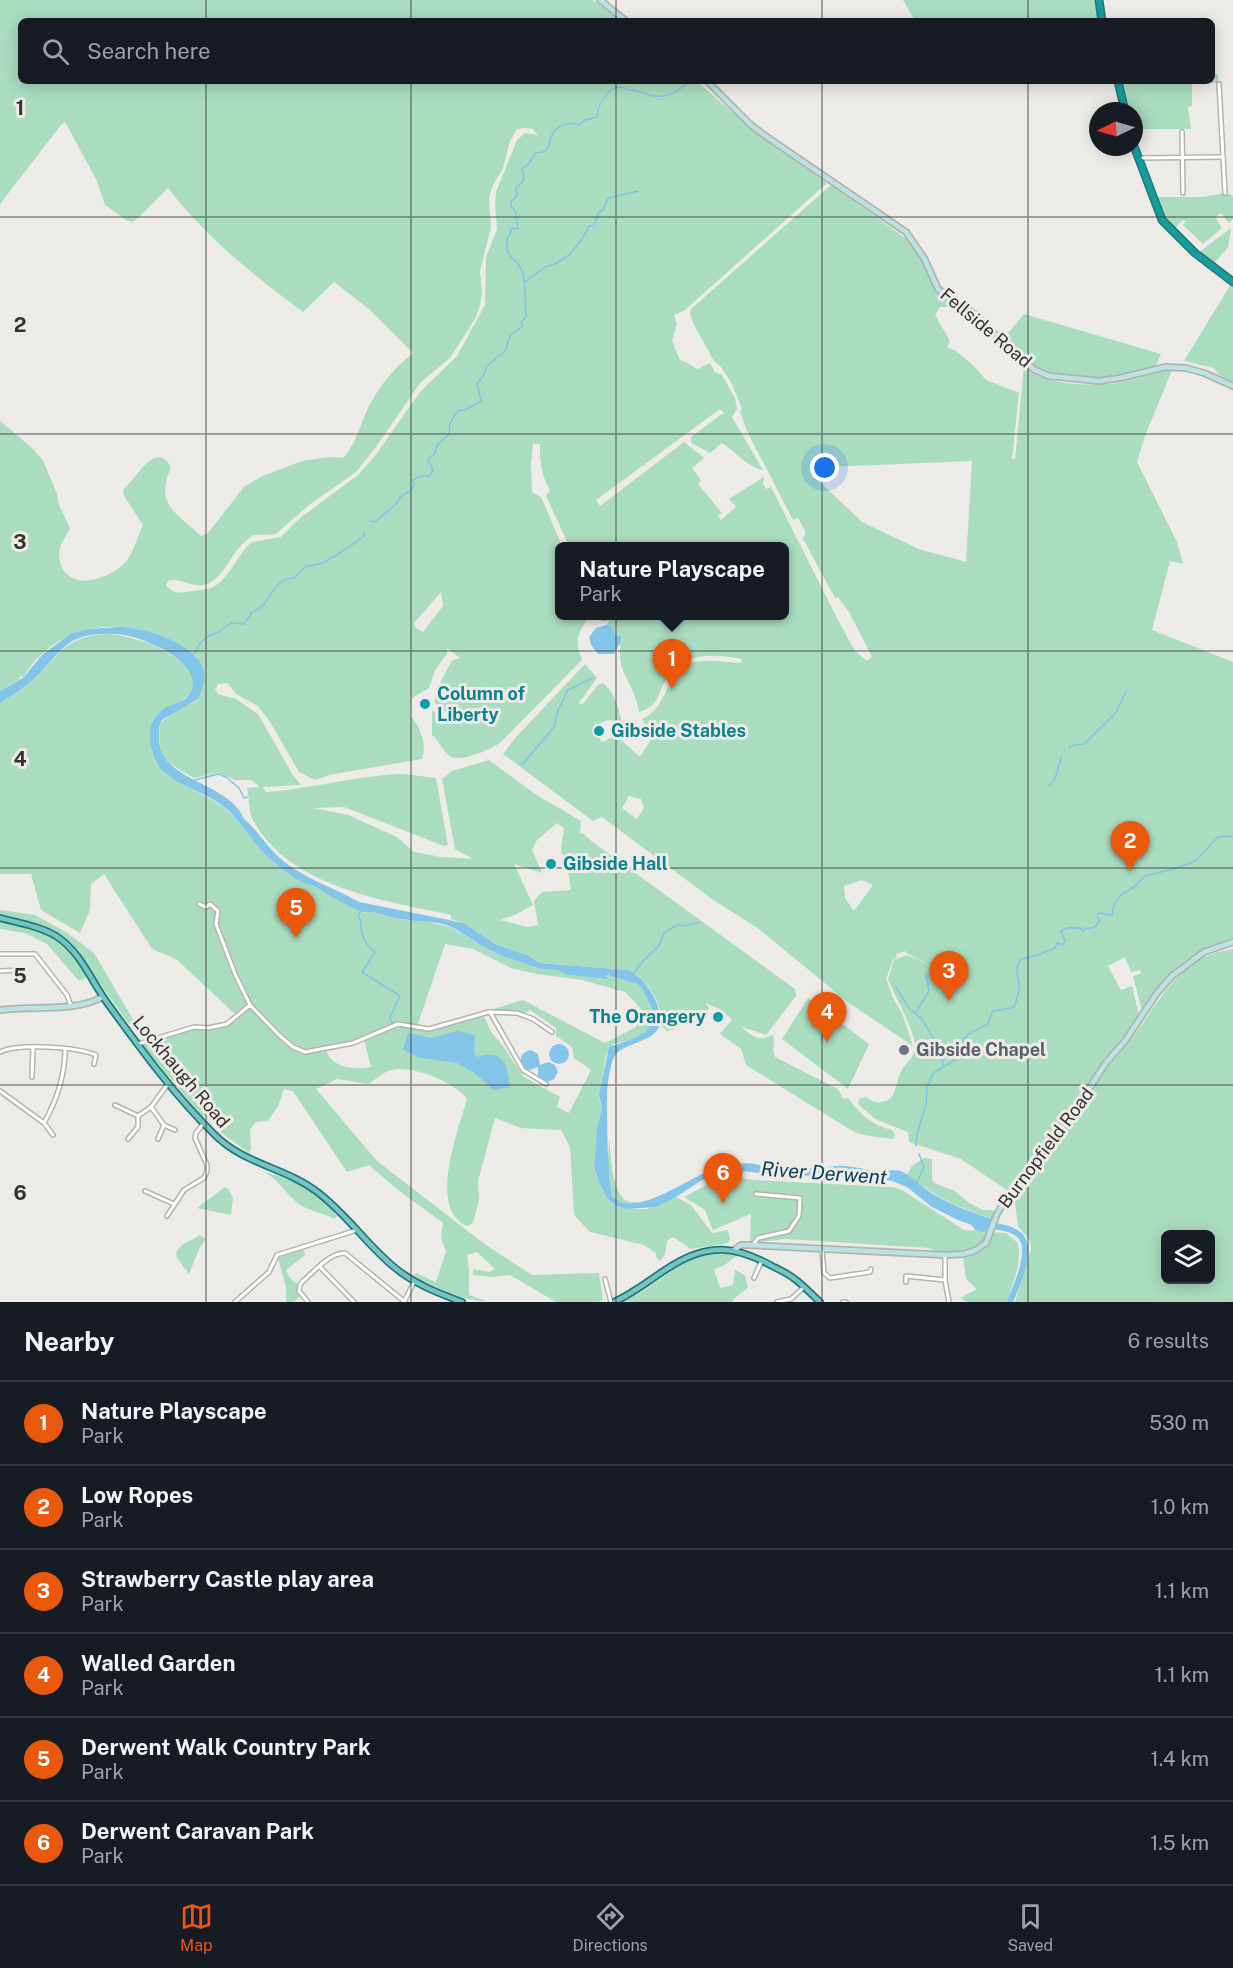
<!DOCTYPE html>
<html lang="en">
<head>
<meta charset="utf-8">
<style>
	:root { --surface:#171b24; --page:#242831; --text:#f1f3f6; --muted:#9ea1a6; --line:#363941; --accent:#ea580c }
	body { margin:0; font-family:"Public Sans",sans-serif; background:var(--page); color:var(--text) }
	.controls { position:absolute; right:18px; bottom:18px; display:grid; overflow:hidden; border-radius:9px; box-shadow:0 3px 15px #0003 }
	.controls button { width:54px; height:54px; display:grid; place-items:center; padding:0; border:0; border-bottom:2px solid var(--line); background:var(--surface); color:var(--text); font:30px sans-serif }
	.compass { position:absolute; left:1089px; top:102px; width:54px; height:54px; border-radius:50%; background:var(--surface); box-shadow:0 3px 15px #0003; rotate:265deg }
	.you { position:absolute; left:825px; top:468px; width:21px; height:21px; margin:-15px; border:4px solid #fff; border-radius:50%; background:#1a73e8; box-shadow:0 0 0 9px #1a73e833 }
	.badge { display:grid; place-items:center; width:39px; height:39px; border-radius:50%; background:var(--accent); color:#fff; font-size:20px; font-weight:700 }
	.pin { position:absolute; translate:-50% -50px; filter:drop-shadow(0 2px 3px #0008) }
	.pin::after { content:''; position:absolute; top:32px; width:21px; height:18px; background:inherit; clip-path:polygon(0 0,100% 0,50% 100%) }
	.popup { position:absolute; left:555px; top:542px; width:234px; height:78px; box-sizing:border-box; display:grid; place-content:center; border-radius:9px; background:var(--surface); filter:drop-shadow(0 2px 4px #0005); font-size:20px; white-space:nowrap; color:var(--muted) }
	.popup b { font-size:22px; color:var(--text) }
	.popup::after { content:''; position:absolute; left:50%; top:100%; margin-left:-12px; border:12px solid transparent; border-top-color:var(--surface) }
	.list { margin:0; padding:0; list-style:none }
	h2 { display:flex; justify-content:space-between; align-items:center; height:78px; margin:0; padding:0 24px; font-size:26px }
	h2 small { font-size:20px; font-weight:400; color:var(--muted) }
	.list li { display:grid; grid-template-columns:39px 1fr auto; gap:18px; align-items:center; box-sizing:border-box; height:84px; padding:0 24px; border-top:2px solid var(--line) }
	.list b { display:block; font-size:22px; white-space:nowrap }
	.list p { margin:0; font-size:20px; white-space:nowrap; color:var(--muted) }
	.list em { font-size:20px; font-style:normal; color:var(--muted) }
	.icon { flex:none; width:33px; height:33px; fill:none; stroke:currentColor; stroke-width:2; stroke-linecap:round; stroke-linejoin:round }
	.map { position:relative; flex:none; width:1233px; height:1302px; overflow:hidden }
	.search { position:absolute; background:var(--surface); box-shadow:0 3px 15px #0003; left:18px; right:18px; top:18px; height:66px; display:flex; align-items:center; gap:15px; box-sizing:border-box; padding:0 21px; border-radius:9px; color:var(--muted); font-size:22px }
	.sheet { height:582px; background:var(--surface) }
	nav { display:flex; justify-content:space-around; align-items:center; box-sizing:border-box; height:84px; border-top:2px solid var(--line); background:var(--surface); font-size:16px; color:var(--muted) }
	nav a { display:grid; justify-items:center; gap:3px }
	nav .on { color:var(--accent) }
	.map>svg:first-child { display:block }
</style>
</head>
<body>
<div class="map">
<svg width="1233" height="1302" viewBox="0 0 1233 1302">
	<rect width="100%" height="100%" fill="#edebe7"/>
	<g fill="#aadcc0" fill-rule="evenodd">
		<path d="M0,0H593C603,8 613,13 622,21H21V81H697L750,128L827,183L685,310L674,315L677,324L672,341L680,360L686,362L697,369L710,363L715,372L722,375L735,398L737,409L732,417L763,470C747,467 736,452 722,443L710,453L691,443V437L722,414H725L720,409L596,500L600,506L684,442L704,458L692,468L701,480L698,484L722,513L718,516L721,520L736,507L729,499L764,477L763,484L766,489L771,487L839,622L855,651L867,661L872,657L849,612L838,597L835,598L802,537L805,536V531L798,518L793,520L747,431L740,411L742,409L732,384L721,367L714,361L694,325L690,314L691,309L831,185L907,239L923,263L934,289L952,303L951,307H940L935,315L950,341L947,347L956,351L974,366L986,380L1019,393L1012,459H1015L1024,366C1029,370 1034,374 1039,376C1057,385 1098,386 1118,383C1136,379 1154,373 1172,370L1145,436L1137,462L1177,542L1183,564L1170,561L1152,630L1233,662V939C1198,950 1177,962 1155,992C1151,998 1147,1005 1142,1011L1133,976L1141,973L1140,970L1131,972L1125,957L1108,966L1121,990L1132,986L1139,1015L1110,1054L1115,1059C1122,1049 1131,1040 1138,1030C1163,994 1185,954 1233,949V1302H1015L1031,1249L1030,1241L1018,1226L1014,1195L961,1159L909,1142L908,1132L875,1119L858,1104L859,1099L866,1097C875,1104 882,1104 891,1098C897,1089 897,1077 903,1068C908,1061 914,1057 915,1048C916,1032 894,995 888,979L894,960L907,955C918,960 934,964 935,978L942,980C934,965 921,961 906,953L905,951L896,954L897,958L893,960L886,979L893,998L902,1013L913,1046L849,1003L759,929L712,899L602,817L593,821L503,754L516,737L585,664L597,678L579,703L582,705L598,685L603,683C619,696 619,718 627,736L621,740L640,757L653,736L642,719C669,708 664,671 694,662C709,659 726,662 741,663L742,659C714,654 681,651 665,681C656,697 660,705 639,712C635,682 613,672 622,638L616,636L612,628L607,625L610,620L602,621L600,616H784V546H569L546,496L550,490C541,475 540,461 540,444H533L531,466L532,492L541,497L562,546H560V616H589C578,634 574,639 582,660L500,743C488,750 458,765 447,754C441,748 439,740 432,735V710L442,720H445L451,713L440,710L434,701L442,679L452,660L460,658L447,648V654L435,670L429,688L412,698L411,716C421,730 427,742 422,759L329,775L315,780L299,772L270,722L258,706L236,694L228,683L218,684L215,690L218,694L236,699L258,714L293,775L301,785L262,787L266,792C311,789 355,776 399,774C411,774 424,777 436,778L448,845L444,846L344,807L313,808L348,815L397,837L414,852L441,857L473,859L455,849L442,779L452,771L489,760L535,794L581,821L580,833L584,834L590,840L795,989L796,996L766,1035L740,1026C753,1036 756,1042 773,1035C776,1043 771,1050 775,1057L838,1089L843,1099L848,1098C859,1113 873,1126 892,1130L895,1135L893,1139L869,1136L854,1132L746,1065L741,1049L720,1034L732,1020L722,1010L705,1003L709,1008L702,1020L698,1021L685,1013L677,1017L676,1020L678,1026L675,1029L667,1031L660,1025C665,1004 646,979 628,970L540,963L527,955L495,944L464,923L451,919V915C385,901 288,887 253,820C248,810 250,799 247,788L260,787L251,780H236L218,773L194,778C164,760 157,760 160,723L179,709L197,701L203,684L196,656C142,614 60,614 23,678L21,675L19,680L0,691V421L32,448L43,460L57,494L59,505L70,528C67,535 61,542 60,549C58,556 60,565 64,571C78,590 111,577 125,563C132,556 138,535 143,525L124,496L123,490C136,480 155,439 171,467C155,506 175,511 201,536L208,533L244,487L260,477L302,461L329,457L343,458C359,441 361,418 373,399C383,381 397,366 413,353L369,309L334,282L303,312C254,276 206,237 168,188L138,218L132,222L126,220L105,205L96,179L65,122L61,125L0,204ZM525,128L533,129L538,135L525,133L517,140L496,192L495,204L497,229L486,257L485,305L457,356L420,392L375,456L358,475L300,518L281,537L252,542C236,555 230,580 211,588C205,590 198,590 192,591C180,593 175,595 166,585L168,581C181,577 190,588 204,585C222,580 228,560 239,548C243,543 248,539 253,535L276,534L309,505L356,472L375,448L421,382L450,358L475,319L480,306L482,293L480,271L491,228L489,199L492,187L503,168L510,141L517,129ZM972,461L966,562L919,549L862,522L818,480L828,467ZM441,592L443,606L423,632L416,628L414,623ZM608,720H612L618,735L602,742L594,731L595,723L598,724ZM629,796L641,799L644,808L637,819L622,808ZM557,823L564,828L561,850L564,858L566,857L571,890L542,892L534,901L538,925L527,927L500,920L517,914L533,905L514,864L542,873L532,850L537,840ZM862,880L873,885L854,911L845,898L844,886ZM1166,1234H1210V1280H1166Z"/>
		<path d="M903,0H1096L1099,21H915Z"/>
		<path d="M1212,74H1218V83L1192,82V106L1188,107L1191,129H1134V111H1130L1123,81H1212Z"/>
		<path d="M1227,193L1233,196V219L1229,223L1221,213L1215,217L1222,228L1203,244L1183,225L1186,221L1183,220L1174,229L1162,215L1155,197H1202Z"/>
		<path d="M1231,228L1228,247L1213,265L1198,253Z"/>
		<path d="M1231,284L1233,286V382L1218,374L1214,368L1184,361Z"/>
		<path d="M1024,314L1161,354L1156,366L1105,379L1054,374L1046,373L1032,365L1003,339Z"/>
		<path d="M110,634C140,638 173,649 192,674C199,699 172,704 156,715L151,742L153,754L156,763L167,775L221,805L241,823L269,857L291,875L366,913L373,912L398,919L429,922L450,927L495,953L536,968H549L565,972L569,975L612,980L605,976L607,975L637,984L642,988L654,1013L652,1023L645,1032L630,1040L613,1044L606,1055L599,1098L602,1108L596,1139L594,1167L601,1186L608,1199L616,1206L628,1209H647L676,1197L691,1205L712,1233L728,1230L730,1239L728,1243L691,1249L673,1237L667,1241L665,1255L660,1261L656,1257V1253L644,1245L590,1232L574,1215L570,1147L561,1130L521,1128L495,1118L478,1181L479,1199L473,1223L467,1226C463,1224 458,1221 456,1218C434,1193 459,1127 467,1099C455,1082 408,1063 389,1071C382,1073 375,1080 368,1084L337,1079L316,1089L377,1161L486,1245L532,1275L599,1273L603,1300L598,1302H556L510,1275L492,1277L473,1275V1269L489,1272L495,1269L477,1252L467,1255L469,1271V1295L486,1301C466,1302 431,1286 413,1276L416,1273L436,1282L446,1251L441,1238L443,1223L398,1190L369,1165L347,1172L293,1091L284,1089L278,1106L268,1121L256,1122L250,1130L251,1148L249,1153L223,1134L204,1115L203,1118L141,1043L194,1027L208,1028L227,1024L237,1017L235,1014L176,959L152,949L104,874L91,884L90,910L80,933L41,910L31,874H0V703C9,697 20,692 28,685C58,659 63,634 110,634ZM445,944L473,949L511,968L537,974L582,980L625,992L642,1010L636,1027L605,1043L523,1000L490,1010L489,1012L525,1013L530,1010L556,1028V1036L572,1047L574,1058L591,1070L569,1113L557,1107L560,1097L524,1077L500,1042L491,1032L483,1014L429,1029L417,1027ZM364,1040L371,1067C355,1070 330,1068 326,1049Z"/>
		<path d="M0,910L35,915L66,932L94,953L135,1023L132,1028L93,974L79,981L47,944L25,933L0,929Z"/>
		<path d="M808,998L869,1044L848,1089L782,1039Z"/>
		<path d="M609,1137C610,1152 612,1185 622,1197C627,1203 633,1202 639,1202C600,1218 609,1158 609,1137Z"/>
		<path d="M924,1158L932,1159V1178L934,1183L955,1191L969,1203L983,1210H992L995,1213L993,1219C961,1209 934,1196 907,1175L912,1166Z"/>
		<path d="M264,1172C291,1177 320,1194 337,1216L334,1219C324,1213 309,1211 299,1204C286,1195 279,1179 264,1172Z"/>
		<path d="M723,1176L754,1180L892,1187L902,1190L964,1230L1006,1233L1018,1243C1022,1263 1013,1283 1007,1302H967L960,1298L977,1289L966,1279L962,1251L943,1253L928,1248L785,1239L750,1243L751,1214L713,1230L705,1210L684,1197Z"/>
		<path d="M225,1187L228,1188L233,1198L231,1215L197,1208Z"/>
		<path d="M200,1235L206,1239L199,1249L189,1274L177,1258L176,1252L182,1245Z"/>
		<path d="M302,1249L306,1254L286,1270L289,1277L297,1284L299,1297L294,1302H286V1287L278,1258Z"/>
		<path d="M714,1253L738,1255C727,1262 728,1265 714,1269L720,1288L733,1285L735,1270L745,1275L748,1287C743,1293 736,1295 732,1302H623C656,1287 677,1259 714,1253Z"/>
	</g>
	<g fill="#83c5e9">
		<path d="M607,625L612,627L616,636H621V642L614,654H598L591,645L589,637L596,628Z"/>
		<path d="M119,627C144,627 199,644 204,672C206,682 201,691 198,699L162,720C159,725 159,728 159,734C155,782 230,781 244,819C258,830 266,846 280,858C302,878 333,887 359,902L464,923L495,944L527,955L540,963L628,970C641,977 649,987 655,999C678,1048 622,1036 613,1059C610,1068 607,1084 607,1095C607,1110 607,1191 614,1198C635,1218 687,1179 709,1171C725,1165 747,1160 763,1166L824,1169C840,1161 862,1170 879,1171C887,1171 895,1169 903,1172C913,1177 923,1188 933,1194C952,1205 972,1213 993,1219L989,1231L982,1232L975,1230L972,1225L958,1220L932,1207L907,1187L892,1181L860,1176L821,1177L813,1175L797,1177L742,1171L702,1180L676,1197L655,1207L628,1209L616,1206L608,1199L601,1187L594,1167L597,1129L602,1108L599,1095L609,1047L630,1040L645,1032L652,1023L654,1013L642,988L637,984L607,975L605,976L615,982L607,979L568,975C558,967 545,971 534,967C521,962 505,958 492,951C477,944 464,933 449,926C437,921 422,922 409,920C397,919 385,916 374,912C371,912 368,913 365,912C353,910 328,894 317,888C313,885 309,885 304,883C291,877 279,866 268,857C251,841 241,820 223,806C205,792 181,787 164,772C156,765 153,756 151,745C148,725 153,713 171,705C177,702 183,702 187,697C211,669 155,643 133,637C114,632 84,632 68,644C55,654 45,669 33,680C24,689 11,696 0,703V691L23,678L42,655L70,634L89,629Z"/>
		<path d="M457,1031L475,1035L474,1053L477,1057C504,1050 507,1063 510,1087L494,1090L473,1072L457,1063L421,1058L403,1050L408,1033L432,1038Z"/>
		<circle cx="559" cy="1054" r="10"/>
		<path d="M531,1050L538,1054L540,1065L548,1062L555,1065L558,1072L554,1079C548,1083 542,1082 538,1075V1067L530,1070C517,1066 518,1052 531,1050Z"/>
	</g>
	<g fill="none" stroke-linecap="round" stroke-linejoin="round">
		<g stroke="#83c5e9" stroke-width="1.5">
			<path d="M526,281L545,267L555,264L569,255L583,238L589,226H594L599,212L603,210L608,198L638,191"/>
			<path d="M370,521L375,522L396,504L401,496L411,491L414,484L413,480L422,476H429L433,470L428,460L431,456L434,455L437,445L449,434L450,423L458,411L465,410L481,401L477,384L485,373L486,367L506,350L510,335L522,327L521,322L526,317C525,305 526,284 523,274C519,261 512,261 508,252C505,247 508,243 507,238L510,235L511,228L518,229L515,210L511,207V202L517,196L516,188C525,181 525,179 522,169L529,163L536,153C538,153 544,152 545,151C550,147 550,142 551,137C555,126 569,121 579,125L585,120L597,117C598,103 612,79 628,90C634,89 639,92 646,94C665,100 676,93 690,81"/>
			<path d="M193,656L201,642L210,635L219,632L231,623L244,624L252,612C268,608 272,585 284,580C287,578 290,579 293,578C299,575 302,568 308,566C312,565 317,565 322,563C335,557 354,544 364,536V533"/>
			<path d="M1069,748L1074,745L1084,744L1115,714L1126,692"/>
			<path d="M1064,751L1065,750"/>
			<path d="M520,764H523L554,727L558,710L568,690L593,678"/>
			<path d="M195,780L218,774L226,777L239,788L244,798L248,797"/>
			<path d="M1049,786L1055,779L1061,757"/>
			<path d="M362,909L358,916L361,921C359,930 365,946 374,951V954L362,972L400,996L390,1017L392,1023"/>
			<path d="M633,974L642,962L659,946L664,933L677,925L685,926L700,922"/>
			<path d="M896,987L909,1008L922,1019L934,1040L935,1048L942,1056L943,1065"/>
			<path d="M916,1012L929,991L926,975"/>
			<path d="M916,1146L917,1134L926,1105L927,1088L933,1073L958,1058L966,1057C965,1054 963,1051 963,1048C959,1035 978,1029 987,1025L993,1011L1011,1008L1015,1006C1016,999 1020,991 1019,985C1018,974 1014,969 1021,959L1035,956L1055,948L1057,943L1063,945L1065,941L1061,931L1068,928H1080L1083,931L1086,928H1093L1100,921L1097,915L1098,913L1112,915L1114,904L1121,895L1134,887L1145,876L1177,868L1195,861L1218,837L1233,836"/>
			<path d="M917,1182L924,1167L919,1154"/>
		</g>
		<path stroke="#83c5e9" stroke-width="6" d="M989,1225C999,1227 1014,1228 1021,1237C1033,1251 1016,1287 1010,1302"/>
		<g stroke="#b5b3af" stroke-width="6">
			<g id="street">
				<path d="M1219,84L1225,193"/>
				<path d="M1182,132L1183,193"/>
				<path d="M1140,158L1223,157"/>
				<path d="M199,904L206,907L210,904L218,911L216,924L235,974L250,1005"/>
				<path d="M0,954H35L67,995L71,1006"/>
				<path d="M0,971L24,970"/>
				<path d="M490,1012L523,1070L546,1084"/>
				<path d="M138,1044L194,1027L208,1028L227,1024L250,1005L279,1035L293,1047L305,1052L353,1043L398,1024L429,1029L489,1012L517,1013L533,1019L552,1032"/>
				<path d="M0,1052C19,1043 77,1047 96,1055L94,1064"/>
				<path d="M32,1077L33,1048"/>
				<path d="M0,1091L44,1123C57,1100 65,1075 65,1049"/>
				<path d="M115,1105L138,1116L151,1107"/>
				<path d="M44,1123L53,1135"/>
				<path d="M164,1125L175,1130"/>
				<path d="M128,1139L138,1127V1116"/>
				<path d="M158,1139L164,1125L151,1107L168,1084"/>
				<path d="M145,1191L174,1204"/>
				<path d="M167,1216L184,1190L204,1178L207,1171V1165L195,1138L196,1133L203,1124"/>
				<path d="M753,1245L758,1238L789,1231L799,1216L800,1198L756,1194"/>
				<path d="M822,1250L824,1273L830,1278L870,1272L871,1269"/>
				<path d="M945,1255V1280L949,1302"/>
				<path d="M320,1267L354,1302"/>
				<path d="M754,1278L762,1260"/>
				<path d="M605,1279L611,1302"/>
				<path d="M906,1282V1276L945,1280"/>
				<path d="M235,1302L269,1272L277,1255L357,1230"/>
				<path d="M308,1302L299,1291L300,1285L303,1281C315,1271 329,1253 345,1253L405,1302"/>
				<path d="M404,1302L414,1282"/>
				<path d="M777,1302L791,1299L803,1288"/>
				<path d="M843,1302H846"/>
			</g>
		</g>
		<g stroke="#b5b3af" stroke-width="8">
			<g id="secondary">
				<path d="M600,0L626,21"/>
				<path d="M707,81L751,125L767,137L906,232L924,258L938,289L976,315L1013,353L1035,370L1049,376L1099,381L1120,378L1166,367L1186,368L1204,373L1233,386"/>
				<path d="M0,1010C34,1005 72,1013 103,997"/>
				<path d="M734,1250L741,1245H748L945,1255L964,1254L976,1250L986,1243L997,1214L1009,1194L1075,1111L1105,1064L1125,1041L1157,993L1172,976L1204,952L1233,942"/>
			</g>
		</g>
		<g stroke="#217877" stroke-width="8">
			<g id="primary">
				<path d="M0,918C19,923 39,926 56,936C81,952 91,981 108,1004C140,1048 175,1096 214,1134C243,1164 284,1167 316,1191C346,1213 366,1244 394,1267C414,1284 438,1293 462,1302"/>
				<path d="M614,1302C636,1292 653,1277 673,1265C709,1243 736,1246 772,1266C780,1270 789,1274 796,1280C804,1286 812,1295 820,1302"/>
			</g>
		</g>
		<g stroke="#217877" stroke-width="9">
			<g id="highway">
				<path d="M1099,0L1102,21"/>
				<path d="M1118,81L1125,111"/>
				<path d="M1134,146L1162,220L1195,253L1233,282"/>
			</g>
		</g>
		<use href="#street" stroke="#fff" stroke-width="3"/>
		<use href="#secondary" stroke="#b9e2e2" stroke-width="4.5"/>
		<use href="#primary" stroke="#74c4c4" stroke-width="4.5"/>
		<use href="#highway" stroke="#179d9d" stroke-width="6"/>
	</g>
	<path fill="none" stroke="#333231" stroke-width="1.5" stroke-opacity="0.55" d="M206,0V21M411,0V21M616,0V21M822,0V21M1028,0V21M206,81V1302M411,81V1302M616,81V1302M822,81V1302M1028,81V1302M0,217H1233M0,434H1233M0,651H1233M0,868H1233M0,1085H1233"/>
	<g fill="#0f9aa8" stroke="#edebe7" stroke-width="2">
		<circle cx="425" cy="704" r="6"/>
		<circle cx="599" cy="731" r="6"/>
		<circle cx="551" cy="864" r="6"/>
		<circle cx="718" cy="1017" r="6"/>
	</g>
	<circle fill="#6b7280" stroke="#edebe7" stroke-width="2" cx="904" cy="1050" r="6"/>
	<g text-anchor="middle" stroke-width="6" stroke-linejoin="round" paint-order="stroke">
		<g font-size="18" fill="#333231" stroke="#edebe7">
			<text transform="translate(986 328) rotate(40)" y="6">Fellside Road</text>
			<text transform="translate(181 1072) rotate(50)" y="6">Lockhaugh Road</text>
			<text transform="translate(1046 1148) rotate(-53)" y="6">Burnopfield Road</text>
		</g>
		<g font-size="18" font-weight="bold" fill="#0d838f" stroke="#edebe7" text-anchor="start">
			<text x="437" y="700">Column of<tspan x="437" dy="21">Liberty</tspan></text>
			<text x="611" y="737">Gibside Stables</text>
			<text x="563" y="870">Gibside Hall</text>
			<text x="706" y="1023" text-anchor="end">The Orangery</text>
		</g>
		<g font-size="18" font-weight="bold" fill="#5b616d" stroke="#edebe7" text-anchor="start">
			<text x="916" y="1056">Gibside Chapel</text>
		</g>
		<g font-size="20" font-style="italic" fill="#033d55" stroke="#edebe7">
			<text transform="translate(824 1173) rotate(4)" y="7">River Derwent</text>
		</g>
	</g>
	<g font-size="20" text-anchor="middle" font-weight="bold" fill="#333231" stroke="#edebe7" stroke-width="6" stroke-linejoin="round" paint-order="stroke">
		<text x="20" y="115">1</text>
		<text x="20" y="332">2</text>
		<text x="20" y="549">3</text>
		<text x="20" y="766">4</text>
		<text x="20" y="983">5</text>
		<text x="20" y="1200">6</text>
	</g>
</svg>
<div class="controls">
<button><svg class="icon" aria-label="layers" viewBox="0 0 24 24"><path d="M12 4l9 5-9 5-9-5zM3 14l9 5 9-5"/></svg></button>
</div>
<svg class="compass" viewBox="-18 -18 36 36"><path d="M0-13l5 13h-10z" fill="#e53935"/><path d="M0 13l5-13h-10z" fill="#9ea1a6"/></svg>
<div class="you"></div>
<div class="pin badge" style="left:672px;top:689px">1</div>
<div class="popup"><b>Nature Playscape</b>Park</div>
<div class="pin badge" style="left:1130px;top:871px">2</div>
<div class="pin badge" style="left:949px;top:1001px">3</div>
<div class="pin badge" style="left:827px;top:1042px">4</div>
<div class="pin badge" style="left:296px;top:938px">5</div>
<div class="pin badge" style="left:723px;top:1203px">6</div>
<div class="search"><svg class="icon" aria-label="search" viewBox="0 0 24 24"><circle cx="10" cy="10" r="6"/><path d="M15 15l6 6"/></svg>Search here</div>
</div>
<section class="sheet">
<h2>Nearby<small>6 results</small></h2>
<ul class="list">
<li><span class="badge">1</span><div><b>Nature Playscape</b><p>Park</p></div><em>530 m</em></li>
<li><span class="badge">2</span><div><b>Low Ropes</b><p>Park</p></div><em>1.0 km</em></li>
<li><span class="badge">3</span><div><b>Strawberry Castle play area</b><p>Park</p></div><em>1.1 km</em></li>
<li><span class="badge">4</span><div><b>Walled Garden</b><p>Park</p></div><em>1.1 km</em></li>
<li><span class="badge">5</span><div><b>Derwent Walk Country Park</b><p>Park</p></div><em>1.4 km</em></li>
<li><span class="badge">6</span><div><b>Derwent Caravan Park</b><p>Park</p></div><em>1.5 km</em></li>
</ul>
</section>
<nav>
<a class="on"><svg class="icon" aria-label="map" viewBox="0 0 24 24"><path d="M3 6l6-2 6 2 6-2v14l-6 2-6-2-6 2zM9 4v14M15 6v14"/></svg>Map</a>
<a><svg class="icon" aria-label="directions" viewBox="0 0 24 24"><path d="M12 3l9 9-9 9-9-9zM9 14v-3h6M13 9l2 2-2 2"/></svg>Directions</a>
<a><svg class="icon" aria-label="saved" viewBox="0 0 24 24"><path d="M7 4h10v16l-5-4-5 4z"/></svg>Saved</a>
</nav>
</body>
</html>
